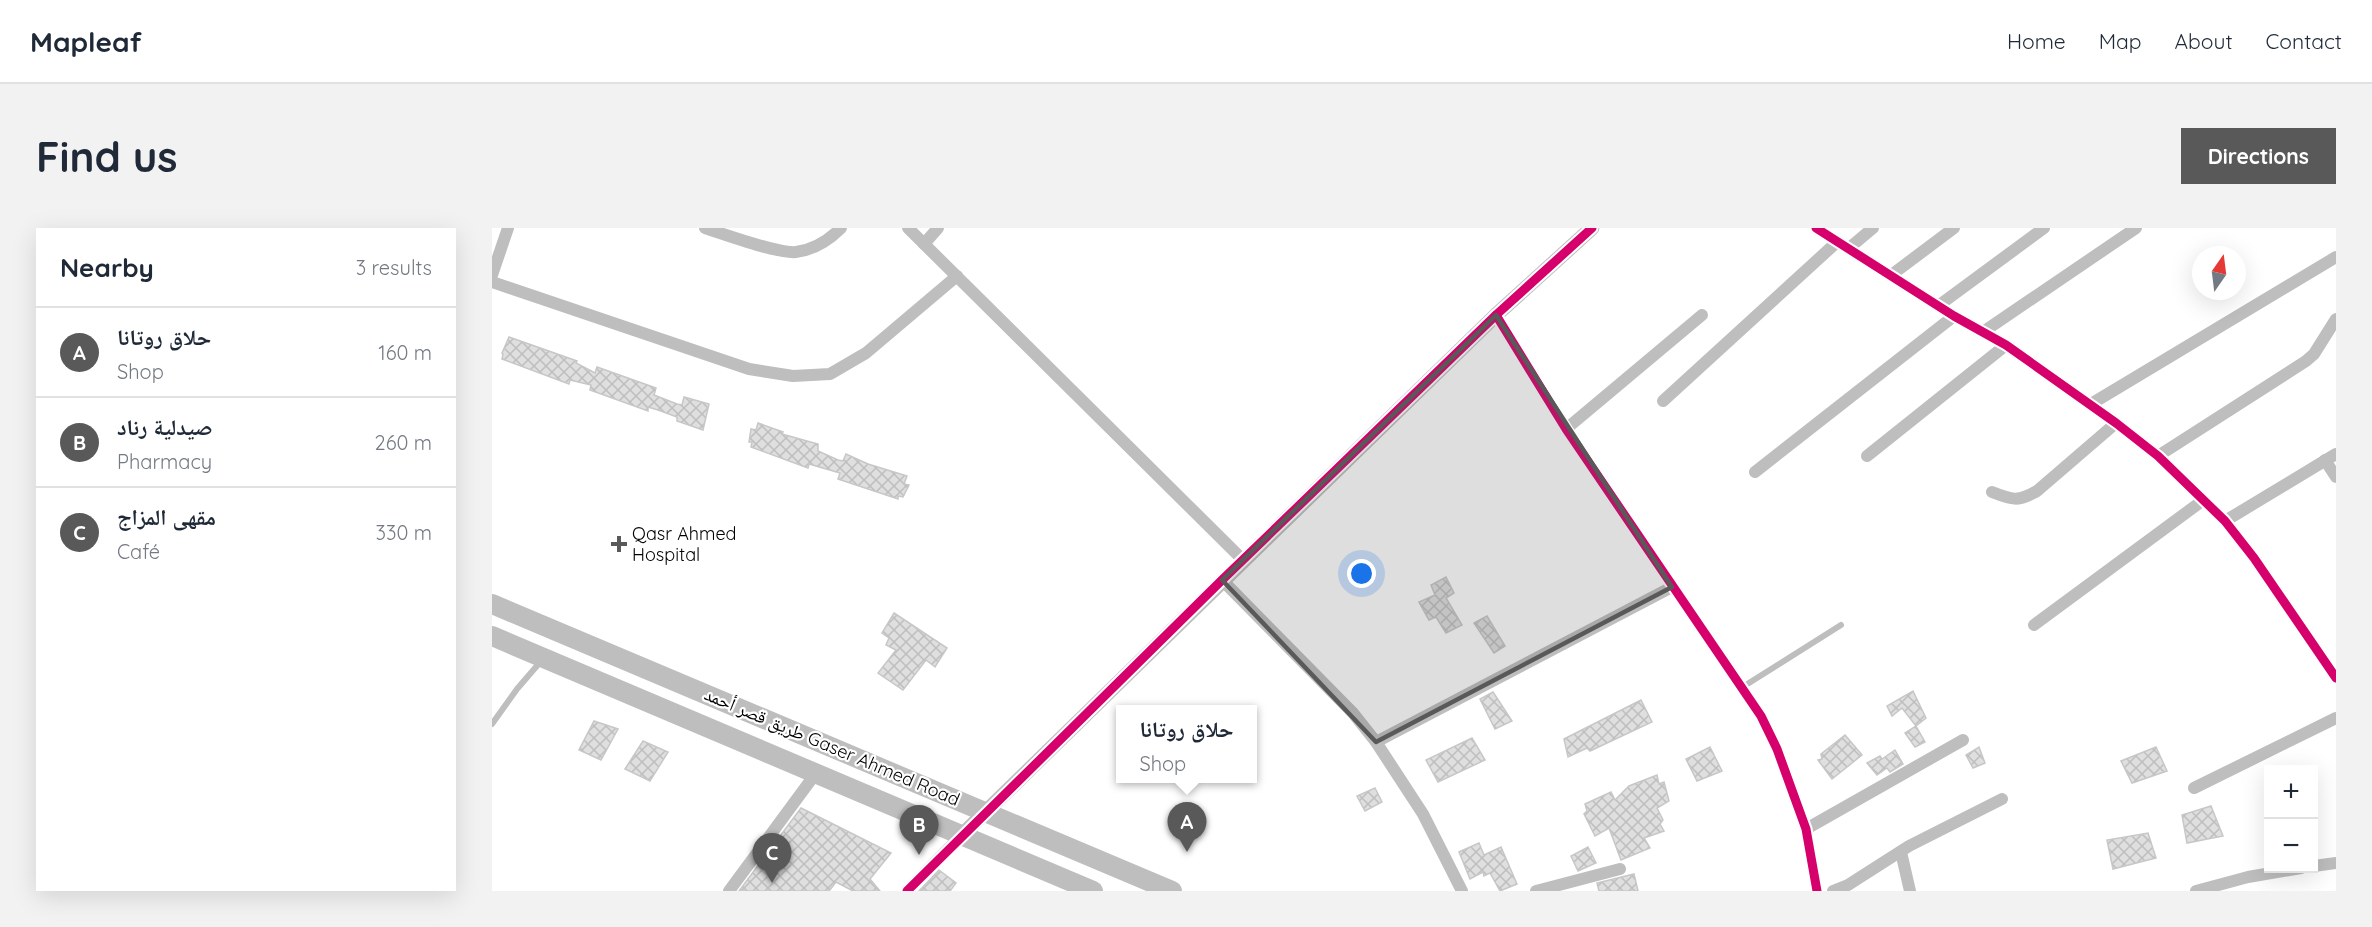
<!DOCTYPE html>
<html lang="en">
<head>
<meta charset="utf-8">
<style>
	:root { --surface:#fff; --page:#f2f2f3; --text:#1f2937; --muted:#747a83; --line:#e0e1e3; --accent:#595959 }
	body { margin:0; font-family:Quicksand,"Noto Naskh Arabic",sans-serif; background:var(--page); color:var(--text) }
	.controls { position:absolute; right:18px; bottom:18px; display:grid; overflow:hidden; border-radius:0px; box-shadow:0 6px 24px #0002 }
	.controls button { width:54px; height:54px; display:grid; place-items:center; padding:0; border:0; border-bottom:2px solid var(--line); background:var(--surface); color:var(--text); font:30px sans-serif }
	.compass { position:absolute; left:1700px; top:18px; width:54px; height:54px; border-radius:50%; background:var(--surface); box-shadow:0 6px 24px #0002; rotate:14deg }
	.you { position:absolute; left:870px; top:346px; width:21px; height:21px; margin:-15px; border:4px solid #fff; border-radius:50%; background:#1a73e8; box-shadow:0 0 0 9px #1a73e833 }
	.badge { display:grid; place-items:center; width:39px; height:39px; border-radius:50%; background:var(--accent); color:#fff; font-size:20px; font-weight:700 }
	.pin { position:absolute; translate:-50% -50px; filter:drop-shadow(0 2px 3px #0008) }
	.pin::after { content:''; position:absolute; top:32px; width:21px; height:18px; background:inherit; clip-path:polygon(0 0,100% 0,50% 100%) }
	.popup { position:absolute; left:624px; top:477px; width:141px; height:78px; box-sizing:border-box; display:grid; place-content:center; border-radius:0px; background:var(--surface); filter:drop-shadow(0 2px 4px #0005); font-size:20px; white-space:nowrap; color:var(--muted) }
	.popup b { font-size:22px; color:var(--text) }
	.popup::after { content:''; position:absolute; left:50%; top:100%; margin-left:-12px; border:12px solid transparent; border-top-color:var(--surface) }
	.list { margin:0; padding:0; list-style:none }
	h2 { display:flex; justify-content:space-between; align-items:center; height:78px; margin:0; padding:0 24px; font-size:26px }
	h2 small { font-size:20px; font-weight:400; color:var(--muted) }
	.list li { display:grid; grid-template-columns:39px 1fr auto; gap:18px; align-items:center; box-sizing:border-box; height:90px; padding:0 24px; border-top:2px solid var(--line) }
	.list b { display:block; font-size:22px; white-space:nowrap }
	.list p { margin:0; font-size:20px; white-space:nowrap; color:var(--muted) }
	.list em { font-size:20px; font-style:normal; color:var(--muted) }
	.map { position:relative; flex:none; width:1844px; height:663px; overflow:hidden; border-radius:0px }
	header { display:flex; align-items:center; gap:36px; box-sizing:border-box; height:84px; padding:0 30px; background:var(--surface); border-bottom:2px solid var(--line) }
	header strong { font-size:28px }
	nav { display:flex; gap:33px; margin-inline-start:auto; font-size:21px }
	.intro { display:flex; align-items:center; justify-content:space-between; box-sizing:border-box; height:144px; padding:0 36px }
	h1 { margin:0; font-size:42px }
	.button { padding:15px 27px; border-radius:0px; background:var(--accent); color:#fff; font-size:21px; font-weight:700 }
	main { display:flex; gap:36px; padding:0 36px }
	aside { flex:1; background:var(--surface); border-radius:0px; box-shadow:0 6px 24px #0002 }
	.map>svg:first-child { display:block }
</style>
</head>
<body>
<header>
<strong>Mapleaf</strong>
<nav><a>Home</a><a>Map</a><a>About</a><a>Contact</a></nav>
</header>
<div class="intro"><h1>Find us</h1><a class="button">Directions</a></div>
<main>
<aside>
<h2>Nearby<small>3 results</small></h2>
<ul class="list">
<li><span class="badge">A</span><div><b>حلاق روتانا</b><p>Shop</p></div><em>160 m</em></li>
<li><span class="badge">B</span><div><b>صيدلية رناد</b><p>Pharmacy</p></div><em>260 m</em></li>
<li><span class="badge">C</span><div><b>مقهى المزاج</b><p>Café</p></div><em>330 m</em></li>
</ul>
</aside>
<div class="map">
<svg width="1844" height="663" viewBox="0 0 1844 663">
	<defs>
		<pattern id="building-cross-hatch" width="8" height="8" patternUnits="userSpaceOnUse" patternTransform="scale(1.5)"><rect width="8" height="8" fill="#dfdfdf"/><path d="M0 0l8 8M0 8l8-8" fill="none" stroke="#bebebe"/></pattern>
	</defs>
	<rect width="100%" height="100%" fill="#fff"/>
	<g fill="url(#building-cross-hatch)" stroke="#c7c7c7" stroke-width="1.5">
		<path d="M17,109L85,133L84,135L103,145L105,139L164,160L162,167L185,176L190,177L192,169L217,176L211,202L185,193V189L166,182L156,179V183L98,162L99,157L78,152L77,156L10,131L11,126L10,125Z"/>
		<path d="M266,195L291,204L290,206L326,216V223L346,232L351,233L354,226L376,236L415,248L412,256L417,257L411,269L406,268V271L346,251L348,245L317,236L316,240L259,219L260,214H257L259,201L264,202Z"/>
		<path d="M954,349L962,365L954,370L970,397L954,405L944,389L937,392L927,374L943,367L939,357Z"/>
		<path d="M402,385L455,420L443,439L434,432L411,462L386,445L404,422L394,417L397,410L390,405Z"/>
		<path d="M995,388L1013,418L1002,425L982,395Z"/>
		<path d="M1421,463L1434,490L1424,498L1410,480L1400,488L1395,478Z"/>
		<path d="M1001,464L1020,493L1003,501L988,471Z"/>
		<path d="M1149,472L1160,494L1098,523L1095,520L1076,529L1072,511Z"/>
		<path d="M102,493L126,501L109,532L87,522Z"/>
		<path d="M1424,498L1433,514L1423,519L1413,505Z"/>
		<path d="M1353,507L1370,527L1340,551L1326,532L1330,531L1329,526Z"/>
		<path d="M980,510L993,532L946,554L934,532Z"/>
		<path d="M151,513L176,524L158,553L133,541Z"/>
		<path d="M1218,519L1230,543L1205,553L1194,531Z"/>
		<path d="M1487,519L1493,535L1481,540L1474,527Z"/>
		<path d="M1664,519L1675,543L1640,555L1629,533Z"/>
		<path d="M1403,522L1411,536L1398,544L1395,540L1385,547L1375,535L1388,528L1390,531Z"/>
		<path d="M1165,547L1167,556L1172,554L1177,573L1165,580L1171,592L1168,596L1172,603L1152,610L1158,620L1129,632L1117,600L1103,608L1092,586L1095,583L1093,576L1119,564L1123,572L1137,558Z"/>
		<path d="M883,560L890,574L873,583L865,568Z"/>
		<path d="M1719,578L1731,608L1695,615L1690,587Z"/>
		<path d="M309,580L399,625L378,651L388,663H361L344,654L337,663H247Z"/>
		<path d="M1656,605L1664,630L1621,641L1615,612Z"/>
		<path d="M987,615L992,627L1009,619L1025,656L1008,663L998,645L992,648L991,644L978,651L967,624Z"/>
		<path d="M1096,619L1104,635L1086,643L1079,628Z"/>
		<path d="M447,642L464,655L458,663H427Z"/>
		<path d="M1142,646L1146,663H1107L1105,655Z"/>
	</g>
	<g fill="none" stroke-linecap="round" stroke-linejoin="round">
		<g stroke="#bebebe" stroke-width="6">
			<path d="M1249,460L1349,397"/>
			<path d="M0,496L25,461L50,432"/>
		</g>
		<g stroke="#bebebe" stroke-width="12">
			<path d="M213,0C232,6 286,26 304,24C321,22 337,12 349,0"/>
			<path d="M416,0L751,332"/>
			<path d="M1324,0L1462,88L1514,117L1624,195L1666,228L1733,293L1762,330L1844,450"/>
			<path d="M432,16L446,0"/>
			<path d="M1356,21L1381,0"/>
			<path d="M0,47L16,0"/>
			<path d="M1398,48L1462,0"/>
			<path d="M0,54L257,141L301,148L338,146L374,125L465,48"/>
			<path d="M1446,78L1552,0"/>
			<path d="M1004,87L1074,201L1269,488L1285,521L1314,601L1325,663"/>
			<path d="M1491,104L1644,0"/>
			<path d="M1171,173L1345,14"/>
			<path d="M1599,176L1844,29"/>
			<path d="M1074,201L1210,87"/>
			<path d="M1375,228L1514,117"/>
			<path d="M1666,228L1814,133L1822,126L1844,91"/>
			<path d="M1833,232L1844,249"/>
			<path d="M1263,244L1462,88"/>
			<path d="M1500,264C1520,272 1526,274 1545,263L1624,195"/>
			<path d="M1733,293L1844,226"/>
			<path d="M730,352L861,485L884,514L931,586L970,663"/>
			<path d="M1542,397L1710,273"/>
			<path d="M884,514L1180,359"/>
			<path d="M1702,560L1844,490"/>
			<path d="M1314,601L1471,512"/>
			<path d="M1409,624L1418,663"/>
			<path d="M1822,638L1844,635"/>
			<path d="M237,663L324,545"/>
			<path d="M415,663L470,607"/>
			<path d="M1044,663L1128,641"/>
			<path d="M1341,663L1356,657L1417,618L1510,571"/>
			<path d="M1704,663L1756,649L1809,640"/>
		</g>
		<path stroke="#bebebe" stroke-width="15" d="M470,607L1004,87L1100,0"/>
		<g stroke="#bebebe" stroke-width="20">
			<path d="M0,376L680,663"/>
			<path d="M0,408L601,663"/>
		</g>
		<g stroke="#fff" stroke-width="13">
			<g id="cycleway">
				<path d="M1324,0L1462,88L1514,117L1624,195L1666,228L1733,293L1762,330L1844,450"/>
				<path d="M1004,87L1074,201L1269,488L1285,521L1314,601L1325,663"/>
				<path d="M415,663L730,352L1004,87L1100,0"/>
			</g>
		</g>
		<use href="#cycleway" stroke="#d6006c" stroke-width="9"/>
	</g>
	<path fill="#595959" fill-opacity="0.2" stroke="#595959" stroke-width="4.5" stroke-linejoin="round" d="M1004,87L1180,359L884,514L730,352Z"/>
	<path fill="#595959" stroke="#fff" stroke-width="2" d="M124 307h6v6h6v6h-6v6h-6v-6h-6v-6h6z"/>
	<g text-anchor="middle" stroke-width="4.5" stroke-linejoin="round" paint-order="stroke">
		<g font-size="18" fill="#000" stroke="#fff" text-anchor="start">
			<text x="140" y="312">Qasr Ahmed<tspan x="140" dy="21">Hospital</tspan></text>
		</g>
		<g font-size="18" fill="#000" stroke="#fff">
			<text transform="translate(340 519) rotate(23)" y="6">طريق قصر أحمد Gaser Ahmed Road</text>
		</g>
	</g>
</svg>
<div class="controls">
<button>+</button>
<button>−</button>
</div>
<svg class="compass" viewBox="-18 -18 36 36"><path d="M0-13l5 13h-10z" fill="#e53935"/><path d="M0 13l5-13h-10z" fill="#747a83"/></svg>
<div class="you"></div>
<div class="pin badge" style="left:695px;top:624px">A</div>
<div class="popup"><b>حلاق روتانا</b>Shop</div>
<div class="pin badge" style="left:427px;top:627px">B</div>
<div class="pin badge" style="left:280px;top:655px">C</div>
</div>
</main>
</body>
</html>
